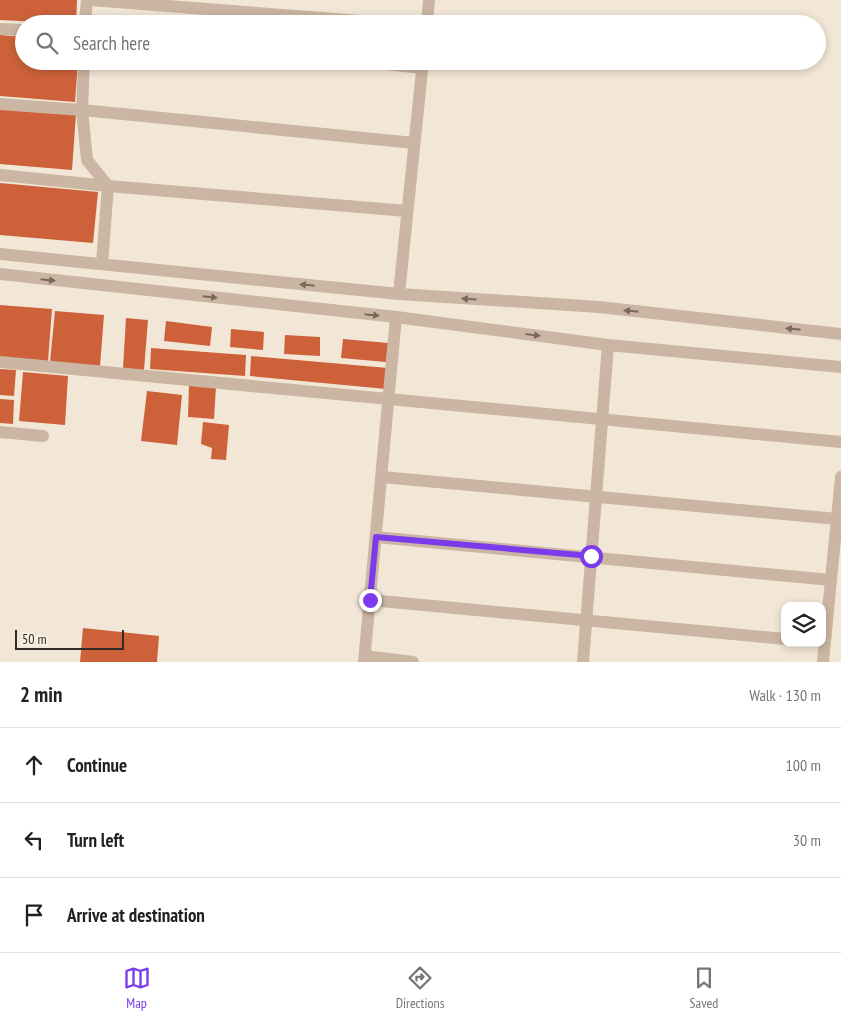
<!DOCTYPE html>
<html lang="en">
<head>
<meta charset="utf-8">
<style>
	:root { --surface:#fff; --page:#f2f2f2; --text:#222; --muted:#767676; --line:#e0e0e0; --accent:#7c3aed }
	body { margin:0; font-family:"PT Sans Narrow",sans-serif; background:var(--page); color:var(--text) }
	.controls { position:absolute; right:15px; bottom:15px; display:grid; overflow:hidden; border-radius:10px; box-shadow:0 2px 8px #0003 }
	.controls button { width:45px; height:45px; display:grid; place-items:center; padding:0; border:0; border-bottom:1px solid var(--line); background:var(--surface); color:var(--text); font:25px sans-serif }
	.scale { position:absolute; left:15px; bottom:12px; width:109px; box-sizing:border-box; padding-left:5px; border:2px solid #342a25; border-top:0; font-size:14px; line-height:18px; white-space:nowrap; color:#342a25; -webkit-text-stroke:4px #faf0e3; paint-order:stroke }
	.stop { position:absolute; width:15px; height:15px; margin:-11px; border:4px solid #7c3aed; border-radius:50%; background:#fff }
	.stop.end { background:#7c3aed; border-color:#fff; box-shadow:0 1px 5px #0008 }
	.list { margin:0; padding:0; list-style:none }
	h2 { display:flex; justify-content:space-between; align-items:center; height:65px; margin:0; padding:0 20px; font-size:21px }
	h2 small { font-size:16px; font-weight:400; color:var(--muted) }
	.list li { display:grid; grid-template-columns:32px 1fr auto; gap:15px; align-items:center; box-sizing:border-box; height:75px; padding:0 20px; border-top:1px solid var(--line) }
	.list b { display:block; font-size:19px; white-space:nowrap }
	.list em { font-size:16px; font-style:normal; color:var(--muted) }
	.icon { flex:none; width:28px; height:28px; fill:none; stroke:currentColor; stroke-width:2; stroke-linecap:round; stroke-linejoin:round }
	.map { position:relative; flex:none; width:841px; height:662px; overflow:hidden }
	.search { position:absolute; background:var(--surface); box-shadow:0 2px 8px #0003; left:15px; right:15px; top:15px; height:55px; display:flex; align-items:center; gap:12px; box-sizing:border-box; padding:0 18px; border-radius:28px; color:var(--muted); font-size:19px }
	.sheet { height:290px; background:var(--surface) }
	nav { display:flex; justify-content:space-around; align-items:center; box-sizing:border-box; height:70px; border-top:1px solid var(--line); background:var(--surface); font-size:14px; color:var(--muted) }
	nav a { display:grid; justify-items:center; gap:2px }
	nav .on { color:var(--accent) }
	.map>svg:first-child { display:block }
</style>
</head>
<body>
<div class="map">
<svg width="841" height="662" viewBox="0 0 841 662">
	<rect width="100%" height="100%" fill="#f2e6d6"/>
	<g fill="#cd623a">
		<path d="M0,0H77L76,24L0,20Z"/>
		<path d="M0,35L24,37V61H78L75,102L0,96Z"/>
		<path d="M0,108L76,114L72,170L0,164Z"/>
		<path d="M0,183L98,192L93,243L0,235Z"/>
		<path d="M0,305L52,309L48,361L0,357Z"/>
		<path d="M55,311L104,315L100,366L50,362Z"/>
		<path d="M126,318L148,320L144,370L123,368Z"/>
		<path d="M166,321L212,327L210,346L164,341Z"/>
		<path d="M231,329L264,332L263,350L230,347Z"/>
		<path d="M285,335L320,337V356L284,354Z"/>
		<path d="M343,339L388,343L386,362L341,358Z"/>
		<path d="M151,348L246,355L245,376L150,369Z"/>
		<path d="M251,356L388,368L386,389L250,376Z"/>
		<path d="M0,369L16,370L14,396L0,395Z"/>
		<path d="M23,372L68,376L65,425L19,421Z"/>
		<path d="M189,384L216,386L214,419L188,417Z"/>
		<path d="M147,391L182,395L177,445L141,441Z"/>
		<path d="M0,399L14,400L13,424L0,423Z"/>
		<path d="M203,422L229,425L226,460L211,459L212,448L201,444Z"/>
		<path d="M83,628L159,636L157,662H80Z"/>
	</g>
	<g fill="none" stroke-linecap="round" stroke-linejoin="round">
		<g stroke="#cab6a2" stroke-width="12">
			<path d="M91,0L399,24"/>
			<path d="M85,24L87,0"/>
			<path d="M427,24L429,0"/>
			<path d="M0,29L24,30"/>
			<path d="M84,61L82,110L87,160L108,186L102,264"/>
			<path d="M357,61L423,68"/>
			<path d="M0,104L82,110L414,143"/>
			<path d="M0,175L108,186L407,211"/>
			<path d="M399,294L423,61"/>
			<path d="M0,362L841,442"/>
			<path d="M0,432L43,436"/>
			<path d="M382,477L837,519"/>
			<path d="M376,537L831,580"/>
			<path d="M370,600L785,639"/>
			<path d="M365,656L413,662"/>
			<path d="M364,662L396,317"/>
			<path d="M583,662L608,345"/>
		</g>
		<g stroke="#cab6a2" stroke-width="12">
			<path d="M0,254L399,294L599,307L841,334"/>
			<path d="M0,274L396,317L608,345L841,367"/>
			<path d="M823,662L841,477"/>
		</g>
	</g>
	<defs><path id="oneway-solid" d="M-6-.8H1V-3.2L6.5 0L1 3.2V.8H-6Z" transform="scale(1.25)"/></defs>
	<g fill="#78695d">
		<use href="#oneway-solid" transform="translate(48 280) rotate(6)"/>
		<use href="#oneway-solid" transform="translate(307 285) rotate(-174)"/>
		<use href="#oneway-solid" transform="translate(210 297) rotate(6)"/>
		<use href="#oneway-solid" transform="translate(469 299) rotate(-176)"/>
		<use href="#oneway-solid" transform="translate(631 311) rotate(-174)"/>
		<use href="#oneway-solid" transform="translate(372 315) rotate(6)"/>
		<use href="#oneway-solid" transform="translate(793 329) rotate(-174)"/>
		<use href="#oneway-solid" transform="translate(533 335) rotate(7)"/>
	</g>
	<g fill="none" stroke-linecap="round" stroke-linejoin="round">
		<path stroke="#7c3aed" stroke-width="6" d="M370,600L376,537L591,556"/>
	</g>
</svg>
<div class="controls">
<button><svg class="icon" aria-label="layers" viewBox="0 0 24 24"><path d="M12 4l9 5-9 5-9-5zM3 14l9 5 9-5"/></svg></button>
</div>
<div class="scale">50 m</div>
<div class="stop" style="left:591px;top:556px"></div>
<div class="stop end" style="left:370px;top:600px"></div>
<div class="search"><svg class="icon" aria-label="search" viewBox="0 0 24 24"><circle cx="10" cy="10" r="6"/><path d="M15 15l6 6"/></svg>Search here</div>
</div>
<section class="sheet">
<h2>2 min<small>Walk · 130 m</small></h2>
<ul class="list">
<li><svg class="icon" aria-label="ahead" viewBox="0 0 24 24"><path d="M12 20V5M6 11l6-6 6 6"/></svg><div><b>Continue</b></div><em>100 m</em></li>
<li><svg class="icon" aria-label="left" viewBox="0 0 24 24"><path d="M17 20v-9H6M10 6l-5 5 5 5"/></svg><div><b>Turn left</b></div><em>30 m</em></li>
<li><svg class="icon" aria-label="arrive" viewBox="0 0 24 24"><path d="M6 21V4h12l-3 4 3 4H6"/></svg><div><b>Arrive at destination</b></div></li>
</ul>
</section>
<nav>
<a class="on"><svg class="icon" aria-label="map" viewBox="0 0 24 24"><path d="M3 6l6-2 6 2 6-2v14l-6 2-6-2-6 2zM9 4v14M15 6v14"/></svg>Map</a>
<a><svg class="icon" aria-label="directions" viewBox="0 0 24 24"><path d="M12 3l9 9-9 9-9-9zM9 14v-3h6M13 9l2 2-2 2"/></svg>Directions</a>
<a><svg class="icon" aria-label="saved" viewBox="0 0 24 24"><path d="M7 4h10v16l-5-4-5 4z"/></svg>Saved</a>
</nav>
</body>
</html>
